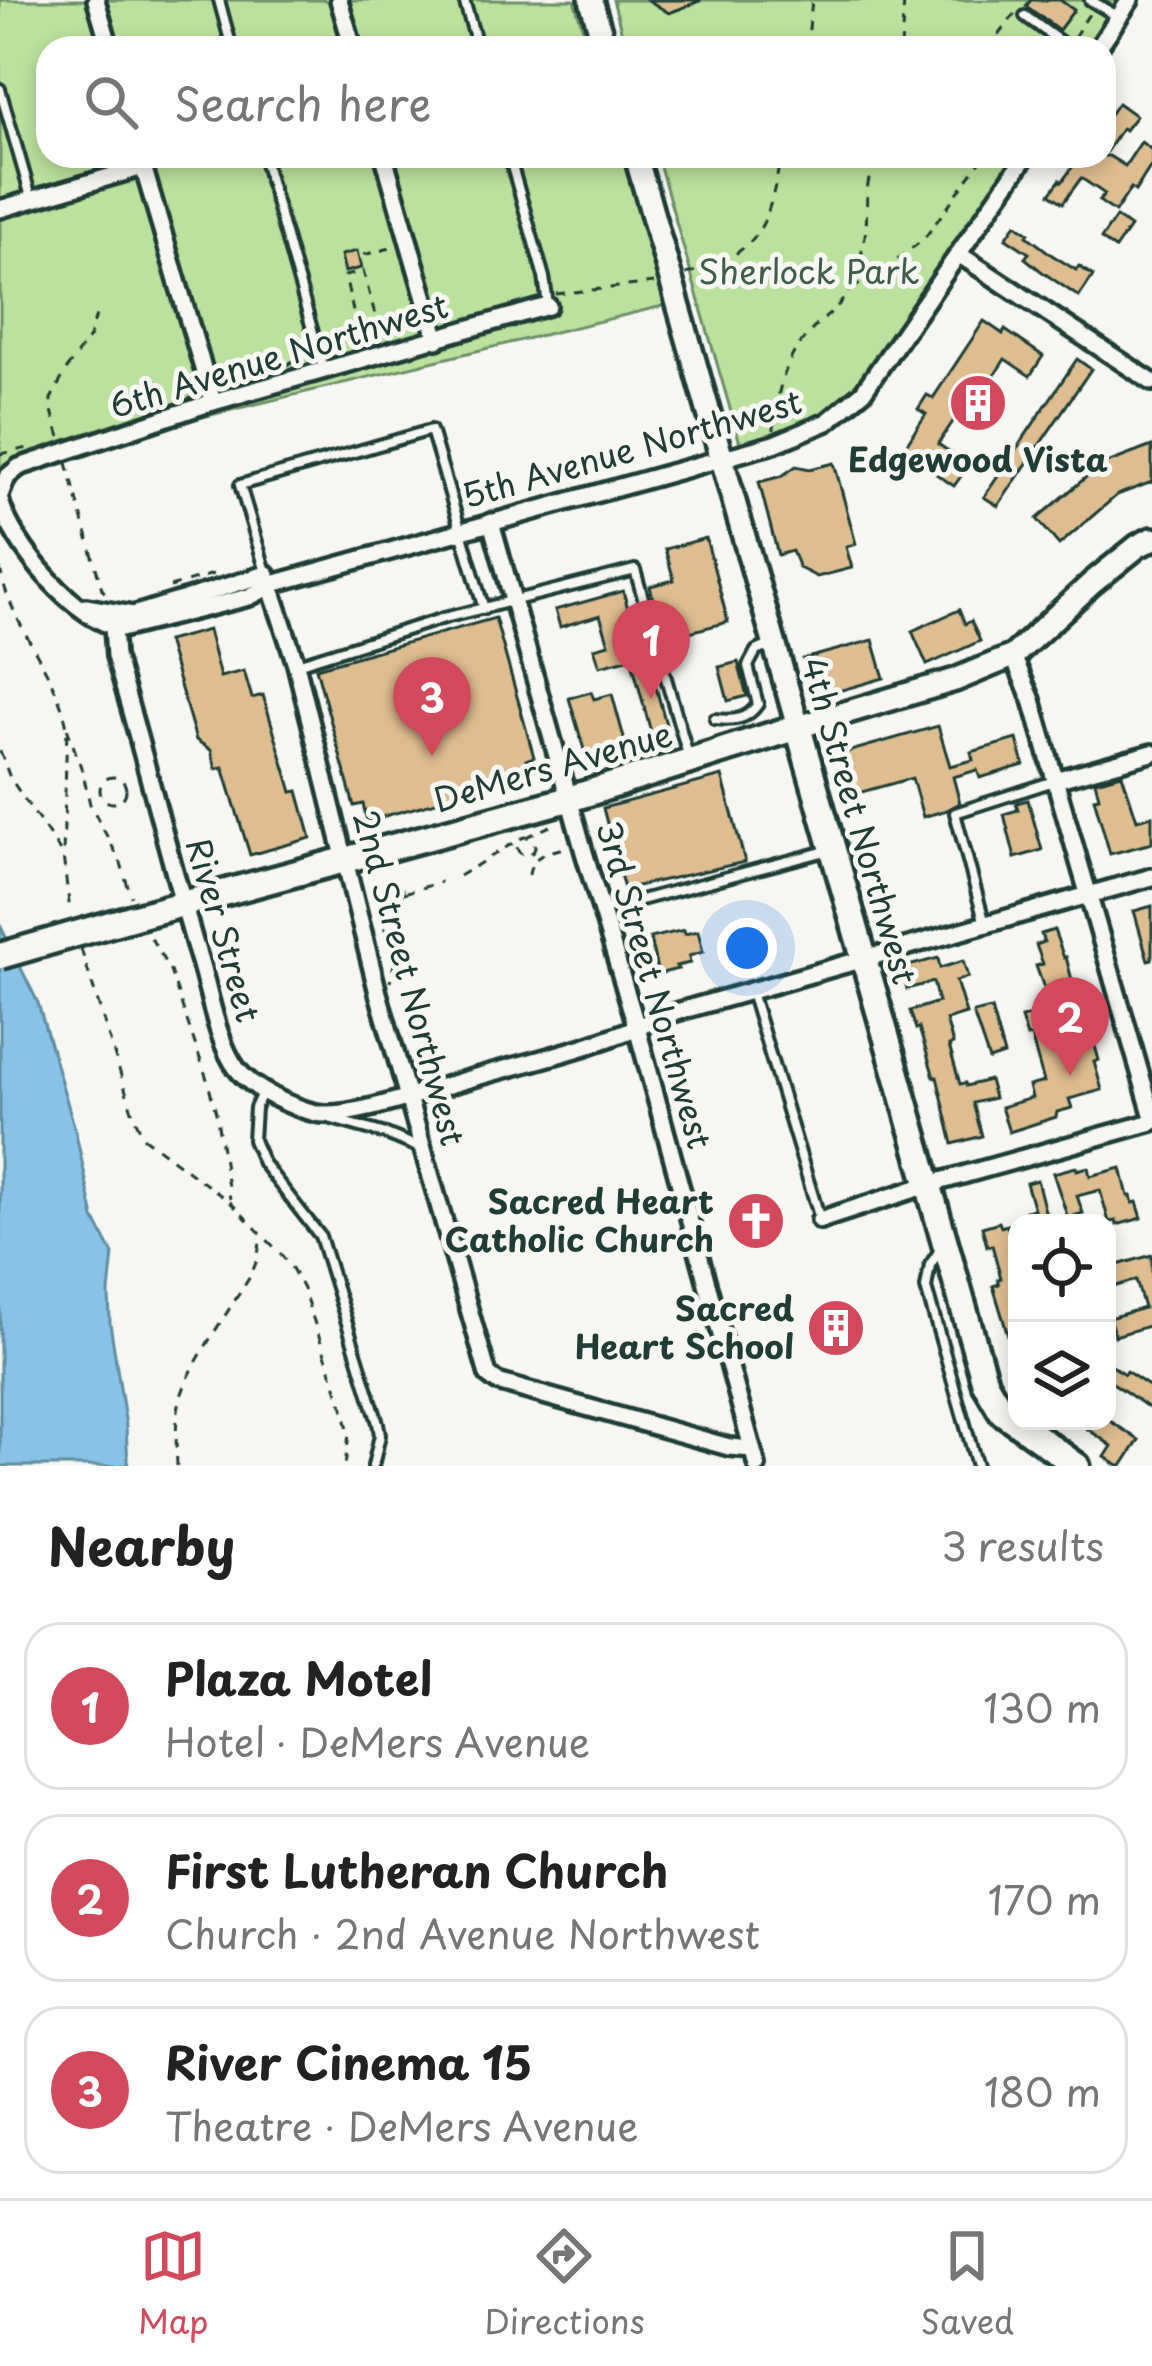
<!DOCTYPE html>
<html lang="en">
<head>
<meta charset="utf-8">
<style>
	:root { --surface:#fff; --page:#f2f2f2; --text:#222; --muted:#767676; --line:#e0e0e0; --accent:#d1495b }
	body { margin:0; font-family:"Playpen Sans",sans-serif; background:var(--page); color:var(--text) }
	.controls { position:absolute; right:36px; bottom:36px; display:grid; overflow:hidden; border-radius:24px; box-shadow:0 6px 18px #0003 }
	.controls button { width:108px; height:108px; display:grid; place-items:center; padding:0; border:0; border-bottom:3px solid var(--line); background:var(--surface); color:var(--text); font:60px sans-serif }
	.you { position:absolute; left:747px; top:948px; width:42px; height:42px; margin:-30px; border:9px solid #fff; border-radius:50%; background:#1a73e8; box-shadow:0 0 0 18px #1a73e833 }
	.badge { display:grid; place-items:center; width:78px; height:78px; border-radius:50%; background:var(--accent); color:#fff; font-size:39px; font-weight:700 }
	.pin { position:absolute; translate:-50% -99px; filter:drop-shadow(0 3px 6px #0008) }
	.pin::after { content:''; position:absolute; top:63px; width:42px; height:36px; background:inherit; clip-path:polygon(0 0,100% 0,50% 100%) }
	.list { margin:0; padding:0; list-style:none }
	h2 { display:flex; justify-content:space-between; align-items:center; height:156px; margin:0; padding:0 48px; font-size:51px }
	h2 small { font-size:39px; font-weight:400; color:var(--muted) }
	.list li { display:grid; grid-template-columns:78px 1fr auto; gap:36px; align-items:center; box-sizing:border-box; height:168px; margin:0 24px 24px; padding:0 24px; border:3px solid var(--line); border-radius:36px }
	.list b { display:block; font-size:45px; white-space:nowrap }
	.list p { margin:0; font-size:39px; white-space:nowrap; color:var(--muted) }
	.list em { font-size:39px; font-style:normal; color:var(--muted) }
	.icon { flex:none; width:66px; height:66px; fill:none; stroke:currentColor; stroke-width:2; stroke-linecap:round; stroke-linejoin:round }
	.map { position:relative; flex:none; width:1152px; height:1466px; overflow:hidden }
	.search { position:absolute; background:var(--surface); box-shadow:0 6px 18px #0003; left:36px; right:36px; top:36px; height:132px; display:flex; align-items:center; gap:30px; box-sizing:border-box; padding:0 42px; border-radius:36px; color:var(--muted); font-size:45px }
	.sheet { height:732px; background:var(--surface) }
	nav { display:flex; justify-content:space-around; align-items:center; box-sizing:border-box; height:168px; border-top:3px solid var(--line); background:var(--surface); font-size:33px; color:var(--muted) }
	nav a { display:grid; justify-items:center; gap:6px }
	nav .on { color:var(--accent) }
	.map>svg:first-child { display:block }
</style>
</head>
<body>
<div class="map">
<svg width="1152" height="1466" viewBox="0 0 1152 1466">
	<rect width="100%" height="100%" fill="#f6f6f2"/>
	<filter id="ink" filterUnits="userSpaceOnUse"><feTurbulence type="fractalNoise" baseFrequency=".00833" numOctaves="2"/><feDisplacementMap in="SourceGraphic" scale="24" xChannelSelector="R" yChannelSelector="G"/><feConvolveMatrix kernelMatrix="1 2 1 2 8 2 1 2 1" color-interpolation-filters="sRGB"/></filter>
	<g filter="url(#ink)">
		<g fill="#bae19d" stroke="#6c8f68" stroke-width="3">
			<path d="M0,0H574L589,48H48V156H622L667,305L0,466Z"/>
			<path d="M613,0H1128L1095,48H626Z"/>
			<path d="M657,156H1023L847,407L742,450Z"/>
		</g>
		<path fill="#88c2e7" stroke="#5e8d9f" stroke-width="3" d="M0,925L38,1003L75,1129L94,1218L113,1254L109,1292L110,1323L126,1426L128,1466H0Z"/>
		<g fill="#debe91" stroke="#1f3d34" stroke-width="3">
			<path d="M648,0H700V1L669,13Z"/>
			<path d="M1031,0H1060L1074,10L1059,30L1026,6Z"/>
			<path d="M1118,103L1136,116L1125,130L1122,128L1104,155V123Z"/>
			<path d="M1141,142L1152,150V164L1135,191L1131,188L1115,212L1099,201L1105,194L1081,178L1063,203L1050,194L1060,180L1062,182L1080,156H1109L1125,166Z"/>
			<path d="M1116,217L1130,227L1115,249L1101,239Z"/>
			<path d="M1016,224L1029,233L1027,236L1052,255L1076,270L1079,266L1093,276L1079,297L1041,271L1025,258L1029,253L1006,238Z"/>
			<path d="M357,251L361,268L345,272L341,255Z"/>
			<path d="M984,321L1003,334L1005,330L1043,356L1030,376L1005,359L984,391L1006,406L992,427L962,408L938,444L969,465L954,486L902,451L926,414L918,409L927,395L933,398Z"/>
			<path d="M1077,359L1091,369L998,506L984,497Z"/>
			<path d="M1152,446V482L1117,495L1059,545L1037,519L1099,466Z"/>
			<path d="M834,463L856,544L846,547L852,568L817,577L799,568L792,551L778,555L759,482L782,476L796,466L810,469Z"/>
			<path d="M706,538L728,622L663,639L650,586L674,580L665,549Z"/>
			<path d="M623,591L636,637L642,635L668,732L652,736L631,658L600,666L594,648L609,644L600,615L560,627L555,610Z"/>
			<path d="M959,610L965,624L971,621L980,641L927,665L912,631Z"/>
			<path d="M495,618L534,757L526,760L530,776L367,821L363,804L354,806L316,668Z"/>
			<path d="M208,630L220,677L244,671L252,698L263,695L292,792L298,791L311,838L250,855L223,767L216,769L211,750L196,740L167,641Z"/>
			<path d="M873,640L884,678L814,698L803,659Z"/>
			<path d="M738,662L747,696L728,701L719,667Z"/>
			<path d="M591,692L594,699L612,694L627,749L587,760L569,698Z"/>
			<path d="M938,726L950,766L973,760L971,752L1017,739L1024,765L980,778L977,770L953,777L960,803L947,810L923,817L912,778L851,795L840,754Z"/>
			<path d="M1122,774L1137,820L1152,816V843L1110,854L1094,798L1099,797L1095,781Z"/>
			<path d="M722,776L745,862L624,889L603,808Z"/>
			<path d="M1028,800L1042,850L1015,858L1004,814L1018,810L1016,803Z"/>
			<path d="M1152,906V959L1148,960L1134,911Z"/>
			<path d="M684,930L685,934L698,931L703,952L689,956L690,963L676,966L678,969L658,974L650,938Z"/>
			<path d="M1054,930L1064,958L1066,957L1086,1034L1091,1032L1099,1060L1094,1062L1102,1090L1069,1099L1072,1108L1057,1112L1056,1117L1009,1132L1001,1107L1032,1098L1029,1086L1044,1082L1031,1036L1027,1037L1021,1018L1052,1010L1036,966L1043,964L1036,945L1044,942L1041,934Z"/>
			<path d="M938,958L940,968L963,961L968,977L956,981L966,1014L946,1020L953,1044L949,1046L960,1084L965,1083L966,1086L989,1080L994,1098L973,1103L982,1136L953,1144L937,1077H934L919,1028L916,1029L910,1011L938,1002L933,982L907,989L901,968Z"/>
			<path d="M991,1009L1004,1055L989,1060L973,1013Z"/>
			<path d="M1076,1167L1077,1170L1088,1167L1090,1176L1121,1168L1128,1196H1131L1133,1203L1137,1202L1142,1218L1117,1225L1116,1221L1109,1222L1100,1190L1077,1196L1083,1213L1068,1218L1053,1173Z"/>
			<path d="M1037,1180L1048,1223H1029L1026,1211L1034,1209L1026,1183Z"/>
			<path d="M999,1222L1001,1227L1007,1225L1017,1258V1354L1014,1355L993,1286L999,1284L998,1279L1001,1278L992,1245L987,1246L982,1227Z"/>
			<path d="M1152,1255V1325L1115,1336L1109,1318L1144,1308L1136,1280L1107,1289V1268Z"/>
			<path d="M1107,1362L1124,1374L1126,1371L1152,1388V1410L1107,1379Z"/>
			<path d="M1076,1421H1110L1139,1440L1122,1466H1118L1105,1457L1112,1446Z"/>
		</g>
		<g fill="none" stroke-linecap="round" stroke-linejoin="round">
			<g stroke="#1f3d34" stroke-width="16">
				<g id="lane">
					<path d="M219,0L232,48"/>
					<path d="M464,0L478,48"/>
					<path d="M1090,0L1117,16"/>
					<path d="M1025,16L1069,48"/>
					<path d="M0,89L31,197"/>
					<path d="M263,156L323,368"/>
					<path d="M509,156L544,277L548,305"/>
					<path d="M266,572L240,485L431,430L484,609"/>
					<path d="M297,664L444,618L635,570L688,755"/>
					<path d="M715,719C734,721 747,720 758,704L748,666L756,651L773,644"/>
					<path d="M603,910L826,851"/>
					<path d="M985,924L955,813L1054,781"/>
					<path d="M751,992L820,1219"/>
					<path d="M263,1091L255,1108L253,1140L263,1163L320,1236L378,1423L380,1435L373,1466"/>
					<path d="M332,1119L386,1134L420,1148"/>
					<path d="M940,1250L930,1265L926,1288L977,1466"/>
				</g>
			</g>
			<g stroke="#1f3d34" stroke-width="24">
				<g id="street">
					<path d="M96,0L110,48"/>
					<path d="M339,0L353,48"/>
					<path d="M1098,48L1130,0"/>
					<path d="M140,156L213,402"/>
					<path d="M384,156L437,340"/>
					<path d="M0,209L143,167"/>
					<path d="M960,255L1152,382"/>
					<path d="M0,495L7,477L19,467L213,402L548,306"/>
					<path d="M0,500C11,544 78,625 125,628L249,597L276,583L774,444L827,422L863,392L1026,156"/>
					<path d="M491,522L584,852L637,1028L757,1466"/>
					<path d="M270,585L296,664L378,993L488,1375L497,1382L729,1447L752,1449"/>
					<path d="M86,607L133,615L267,574"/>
					<path d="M113,627L115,656C146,759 170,863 201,965C210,996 218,1044 237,1069C253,1090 291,1107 316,1113C347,1120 426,1091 459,1082C526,1062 597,1048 659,1017L1152,877"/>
					<path d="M1013,656L1032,700L1152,1114"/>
					<path d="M1055,780L1152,753"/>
					<path d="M820,1220L927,1185L1152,1122"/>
				</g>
			</g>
			<g stroke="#1f3d34" stroke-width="30">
				<g id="secondary">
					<path d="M591,0L605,48"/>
					<path d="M636,156L798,727L955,680L1013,656L1092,583L1138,546L1152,539"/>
				</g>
			</g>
			<g stroke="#1f3d34" stroke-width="33">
				<path id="primary" d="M131,918L569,799L798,727L985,1383L1002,1412L1077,1466"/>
			</g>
			<g stroke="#1f3d34" stroke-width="3" stroke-dasharray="9 9" stroke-linecap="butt">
				<path d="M1015,14L999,34L1017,48"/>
				<path d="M1074,37L1089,14"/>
				<path d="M807,48L812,0"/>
				<path d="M901,48L904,0"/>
				<path d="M362,269L359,256L395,247"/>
				<path d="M686,274C762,252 767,228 781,156"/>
				<path d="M852,289L885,269L924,239L984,156"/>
				<path d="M556,294L654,283"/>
				<path d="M357,329L345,276L363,271L378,325"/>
				<path d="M328,342L400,321L418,319"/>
				<path d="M287,365L309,350"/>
				<path d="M178,397L197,390"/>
				<path d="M774,430C774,403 784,363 802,341C821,317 845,308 856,276C860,262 864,244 866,229C868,200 863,183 878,156"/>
				<path d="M60,437L51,408V399L68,367L90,336L98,308"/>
				<path d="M0,454L28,448"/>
				<path d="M67,463L102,589L108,597"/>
				<path d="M0,568C11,628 55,667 67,727L63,856L70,911"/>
				<path d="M170,587L213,574"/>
				<path d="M67,728L82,770L90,804L121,863L131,897"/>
				<path d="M0,751L10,778L62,854"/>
				<circle cx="113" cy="790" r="13"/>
				<circle cx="526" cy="846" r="9"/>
				<path d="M526,837L557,823"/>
				<path d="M529,875C532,851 552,853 569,846"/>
				<path d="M459,876L520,839"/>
				<circle cx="394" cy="890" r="9"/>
				<path d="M404,893L441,882"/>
				<path d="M379,910L395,960L390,982"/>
				<path d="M151,938L170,971L207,1079L216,1113L230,1199"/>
				<path d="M81,949L134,1117L144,1138L231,1203L280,1253L293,1270L303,1289L343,1407L349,1434L345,1466"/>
				<path d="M177,1466C176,1444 175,1421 180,1400C190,1363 230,1310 251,1275L257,1260L261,1237"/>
			</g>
			<use href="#lane" stroke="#f6f6f2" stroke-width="8"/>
			<use href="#street" stroke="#f6f6f2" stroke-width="15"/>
			<use href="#secondary" stroke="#f6f6f2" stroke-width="21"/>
			<use href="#primary" stroke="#f6f6f2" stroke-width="24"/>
			<g stroke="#1f3d34" stroke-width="33" stroke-linecap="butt">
				<path id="primary-bridge" d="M0,956L131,918"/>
			</g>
			<use href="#primary-bridge" stroke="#f6f6f2" stroke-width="24"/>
		</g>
	</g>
	<defs>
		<g id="building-disc" transform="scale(3)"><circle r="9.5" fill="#d1495b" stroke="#f6f6f2"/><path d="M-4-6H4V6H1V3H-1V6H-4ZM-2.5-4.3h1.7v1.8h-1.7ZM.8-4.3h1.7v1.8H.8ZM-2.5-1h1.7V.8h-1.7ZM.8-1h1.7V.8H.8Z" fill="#fff"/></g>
		<g id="church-disc" transform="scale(3)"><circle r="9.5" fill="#d1495b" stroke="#f6f6f2"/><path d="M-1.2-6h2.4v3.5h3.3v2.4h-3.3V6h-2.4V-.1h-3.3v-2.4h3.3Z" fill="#fff"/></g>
	</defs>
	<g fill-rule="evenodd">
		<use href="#building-disc" x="978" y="403"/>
		<use href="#church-disc" x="756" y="1221"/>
		<use href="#building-disc" x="836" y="1328"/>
	</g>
	<g text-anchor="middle" stroke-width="10" stroke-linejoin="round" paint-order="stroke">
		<g font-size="33" fill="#3e5e49" stroke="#f6f6f2">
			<text x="809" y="284">Sherlock Park</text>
		</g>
		<g font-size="33" fill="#1f3d34" stroke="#f6f6f2">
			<text transform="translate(279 356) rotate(-17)" y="12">6th Avenue Northwest</text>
			<text transform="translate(632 449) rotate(-16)" y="12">5th Avenue Northwest</text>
			<text transform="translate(553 767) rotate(-16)" y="12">DeMers Avenue</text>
			<text transform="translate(859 821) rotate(74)" y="12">4th Street Northwest</text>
			<text transform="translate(223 930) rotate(74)" y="12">River Street</text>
			<text transform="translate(409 978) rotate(75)" y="12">2nd Street Northwest</text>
			<text transform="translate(654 985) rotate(74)" y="12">3rd Street Northwest</text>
		</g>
		<g font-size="33" font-weight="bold" fill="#1f3d34" stroke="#f6f6f2" text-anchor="end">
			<text x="978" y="472" text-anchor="middle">Edgewood Vista</text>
			<text x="714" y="1214">Sacred Heart<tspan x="714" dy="38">Catholic Church</tspan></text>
			<text x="794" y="1321">Sacred<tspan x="794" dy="38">Heart School</tspan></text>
		</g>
	</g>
</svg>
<div class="controls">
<button><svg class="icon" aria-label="locate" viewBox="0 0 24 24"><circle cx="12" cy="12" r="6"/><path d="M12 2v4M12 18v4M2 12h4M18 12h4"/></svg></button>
<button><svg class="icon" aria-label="layers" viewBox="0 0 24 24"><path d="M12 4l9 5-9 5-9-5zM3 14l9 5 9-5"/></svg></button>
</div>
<div class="you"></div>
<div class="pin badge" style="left:651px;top:699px">1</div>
<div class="pin badge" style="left:1070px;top:1076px">2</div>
<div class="pin badge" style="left:432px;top:756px">3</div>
<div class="search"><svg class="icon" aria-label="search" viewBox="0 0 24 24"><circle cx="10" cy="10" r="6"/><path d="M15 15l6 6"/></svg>Search here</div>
</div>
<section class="sheet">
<h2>Nearby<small>3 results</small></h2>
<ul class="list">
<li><span class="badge">1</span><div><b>Plaza Motel</b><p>Hotel · DeMers Avenue</p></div><em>130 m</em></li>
<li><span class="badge">2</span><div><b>First Lutheran Church</b><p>Church · 2nd Avenue Northwest</p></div><em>170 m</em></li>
<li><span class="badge">3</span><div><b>River Cinema 15</b><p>Theatre · DeMers Avenue</p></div><em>180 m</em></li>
</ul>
</section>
<nav>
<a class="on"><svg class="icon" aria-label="map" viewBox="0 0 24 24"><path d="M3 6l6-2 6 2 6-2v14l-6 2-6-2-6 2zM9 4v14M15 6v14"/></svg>Map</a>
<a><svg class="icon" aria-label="directions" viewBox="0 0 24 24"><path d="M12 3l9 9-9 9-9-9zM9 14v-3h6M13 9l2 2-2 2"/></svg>Directions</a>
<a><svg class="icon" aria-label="saved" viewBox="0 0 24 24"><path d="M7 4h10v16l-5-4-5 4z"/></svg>Saved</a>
</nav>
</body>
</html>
